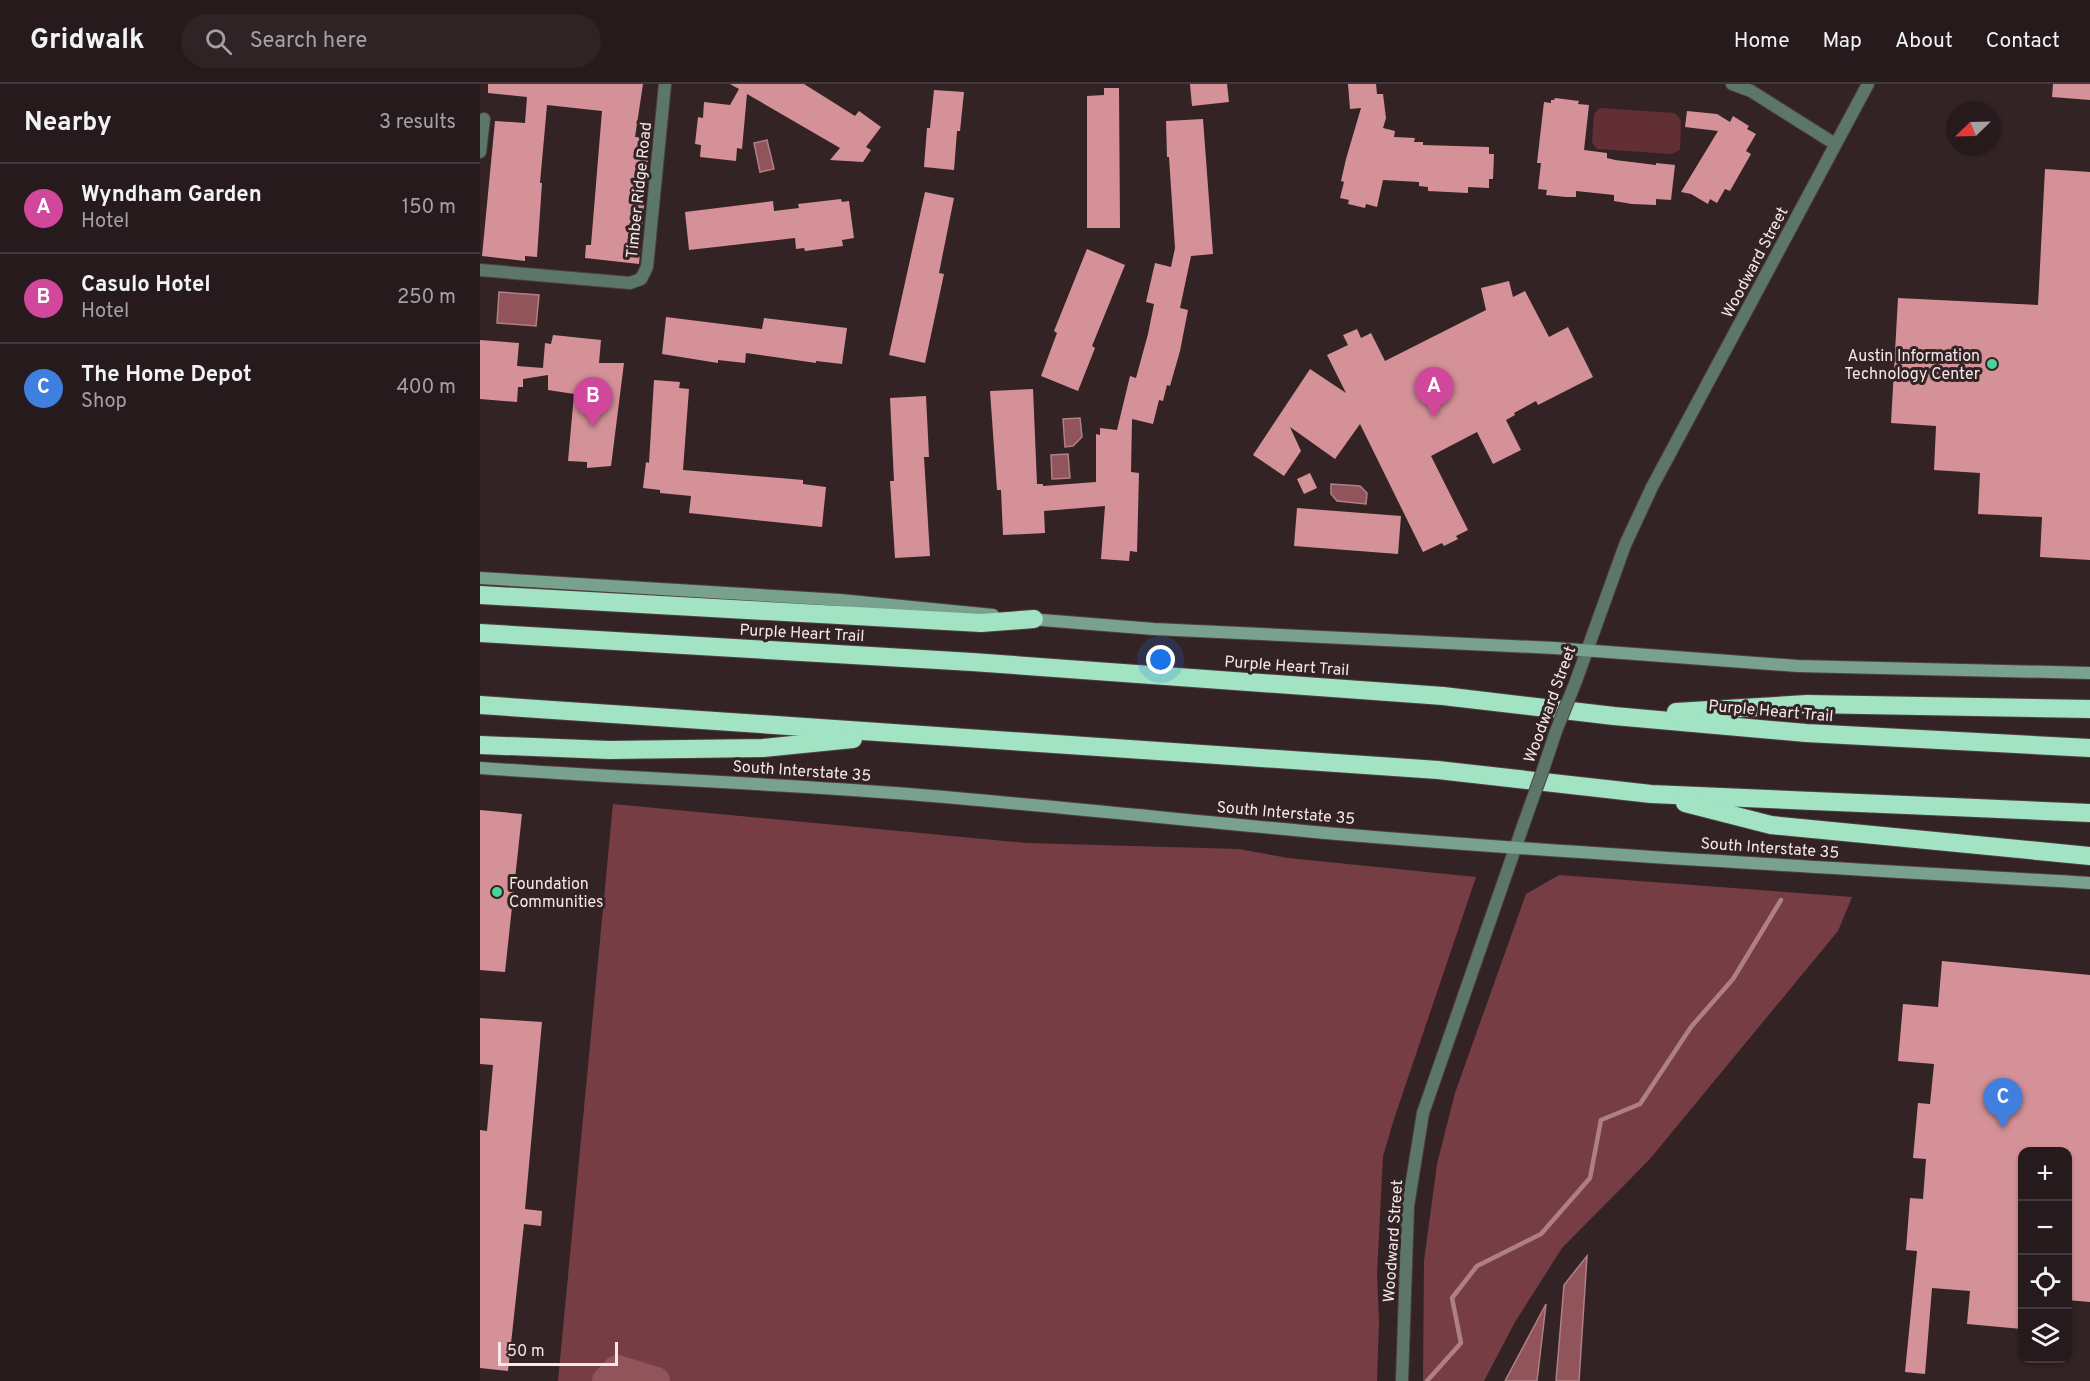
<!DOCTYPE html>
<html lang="en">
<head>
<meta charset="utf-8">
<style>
	:root { --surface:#271a1c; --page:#2f2325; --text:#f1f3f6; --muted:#a4a1a3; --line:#43383b; --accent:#8c9099 }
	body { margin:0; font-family:Overpass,sans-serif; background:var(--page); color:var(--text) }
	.controls { position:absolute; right:18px; bottom:18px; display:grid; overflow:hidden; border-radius:12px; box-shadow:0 2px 4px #0004 }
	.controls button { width:54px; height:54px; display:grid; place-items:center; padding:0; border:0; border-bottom:2px solid var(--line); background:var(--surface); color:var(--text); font:30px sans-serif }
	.compass { position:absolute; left:1466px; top:18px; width:54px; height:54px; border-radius:50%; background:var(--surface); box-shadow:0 2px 4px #0004; rotate:247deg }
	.scale { position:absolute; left:18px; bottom:15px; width:120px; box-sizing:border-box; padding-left:6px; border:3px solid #f4e8e9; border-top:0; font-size:16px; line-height:21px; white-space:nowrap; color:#f4e8e9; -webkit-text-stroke:4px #342325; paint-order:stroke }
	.you { position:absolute; left:681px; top:576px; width:21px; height:21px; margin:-15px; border:4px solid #fff; border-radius:50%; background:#1a73e8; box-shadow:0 0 0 9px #1a73e833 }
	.badge { display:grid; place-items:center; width:39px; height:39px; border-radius:50%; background:var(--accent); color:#fff; font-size:20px; font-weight:700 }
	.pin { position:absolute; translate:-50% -50px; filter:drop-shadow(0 2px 3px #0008) }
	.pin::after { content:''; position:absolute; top:32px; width:21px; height:18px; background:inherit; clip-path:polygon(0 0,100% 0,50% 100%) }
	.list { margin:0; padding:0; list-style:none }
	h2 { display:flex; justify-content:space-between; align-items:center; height:78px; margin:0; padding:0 24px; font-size:26px }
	h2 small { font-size:20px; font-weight:400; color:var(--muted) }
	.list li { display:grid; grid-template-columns:39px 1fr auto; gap:18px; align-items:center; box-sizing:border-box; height:90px; padding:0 24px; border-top:2px solid var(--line) }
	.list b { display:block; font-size:22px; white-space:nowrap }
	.list p { margin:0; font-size:20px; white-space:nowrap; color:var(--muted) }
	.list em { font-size:20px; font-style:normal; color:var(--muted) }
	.icon { flex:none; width:33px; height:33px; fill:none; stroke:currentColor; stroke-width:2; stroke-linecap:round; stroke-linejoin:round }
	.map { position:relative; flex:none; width:1610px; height:1297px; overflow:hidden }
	header { display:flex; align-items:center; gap:36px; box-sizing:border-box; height:84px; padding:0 30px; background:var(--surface); border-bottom:2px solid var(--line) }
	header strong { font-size:28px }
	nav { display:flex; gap:33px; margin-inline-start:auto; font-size:21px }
	.search { width:420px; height:54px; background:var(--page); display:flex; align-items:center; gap:15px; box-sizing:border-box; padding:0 21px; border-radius:33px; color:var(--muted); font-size:22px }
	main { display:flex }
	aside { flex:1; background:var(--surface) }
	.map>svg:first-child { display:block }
</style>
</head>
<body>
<header>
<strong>Gridwalk</strong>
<div class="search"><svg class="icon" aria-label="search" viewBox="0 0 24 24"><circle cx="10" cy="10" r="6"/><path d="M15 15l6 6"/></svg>Search here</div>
<nav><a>Home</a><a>Map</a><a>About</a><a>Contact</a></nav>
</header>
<main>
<aside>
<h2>Nearby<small>3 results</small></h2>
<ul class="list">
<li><span class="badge" style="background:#d1479c">A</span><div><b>Wyndham Garden</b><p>Hotel</p></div><em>150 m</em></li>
<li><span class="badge" style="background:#d1479c">B</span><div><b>Casulo Hotel</b><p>Hotel</p></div><em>250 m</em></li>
<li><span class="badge" style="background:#3f7fe0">C</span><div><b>The Home Depot</b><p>Shop</p></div><em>400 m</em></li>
</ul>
</aside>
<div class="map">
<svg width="1610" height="1297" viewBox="0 0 1610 1297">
	<rect width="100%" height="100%" fill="#342325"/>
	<path fill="#622f35" d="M1120,24L1195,29L1201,36L1200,66L1191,70L1117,65L1112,59L1114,30Z"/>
	<g fill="#773d44">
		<path d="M133,720L547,759L759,765L808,774L996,793L914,1035L903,1072L897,1190L899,1236L897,1297H78Z"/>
		<path d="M1079,791L1372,813L1358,847L1169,1076L1082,1164L1035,1238L1004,1297H943L944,1177L957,1080L975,1009L1046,810Z"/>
	</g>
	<g fill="#90545a" stroke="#ae8085" stroke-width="1.5">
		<path d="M287,56L294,85L280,88L274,59Z"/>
		<path d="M19,208L59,211L56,242L17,239Z"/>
		<path d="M600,334L602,353L593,362L585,363L583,335Z"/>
		<path d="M588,370L590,394L572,395L571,371Z"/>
		<path d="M851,400L880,402L887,409L886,420L857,417L851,410Z"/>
		<path d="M1107,1172L1099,1297H1076L1084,1201Z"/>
		<path d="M1066,1220L1057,1297H1025Z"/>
	</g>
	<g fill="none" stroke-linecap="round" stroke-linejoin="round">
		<path stroke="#ae8085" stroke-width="4.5" d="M947,1297L981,1259L972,1214L997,1182L1061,1150L1110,1094L1121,1036L1160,1020L1211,943L1253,895L1301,816"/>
		<path stroke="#90545a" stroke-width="28" d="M126,1297L137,1285L176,1297"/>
	</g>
	<g fill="#d49298">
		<path d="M8,0H163L155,53L170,54L159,180L105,174L106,161H111L122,27L67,21L60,99H62L57,173L45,172V177L2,172L15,37L45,39L47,13L8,9Z"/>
		<path d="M250,0H324L375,32L379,27L401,43L386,63L391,66L383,78L350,76L360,64L267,10L262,65L257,64L256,77L220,73L221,61L215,60L218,33L223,34L224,18L250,21L259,5Z"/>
		<path d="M710,0H747L749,18L712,22Z"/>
		<path d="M868,0H896L897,10H903L906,34L903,44L915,47L914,53L935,54L934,58H943V61L1009,63V70H1014L1013,95H1009V104L988,103V109L948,107V103L939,102V98L903,96L897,123L886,120L885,124L868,120L869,116L860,114L864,98L861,97L866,75L881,24L870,25Z"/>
		<path d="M1573,0H1610V16L1572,13Z"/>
		<path d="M624,4H639L640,144H607V12L624,11Z"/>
		<path d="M454,6L484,8L480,47H477L474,86L444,83L447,44H450Z"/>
		<path d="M1075,14L1099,17L1098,20L1109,21L1104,66L1127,69V74L1135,76L1176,81V79L1195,81L1191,116L1176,115V121L1152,120L1134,117V111L1096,107V113H1086L1066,111L1067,106L1058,105L1061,79H1057L1064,18L1071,19V16H1074Z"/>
		<path d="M1207,27L1237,30L1250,38L1253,32L1269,42L1267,45L1276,50L1266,67L1271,70L1259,91L1250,107L1245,105L1237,119L1230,115L1228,120L1211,110L1201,108L1238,47L1205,43Z"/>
		<path d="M723,35L733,170L711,172L700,224L708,226L700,267L690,302L687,301L683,317L679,316L673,340L652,335L651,388L659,389L657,468L650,467L649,477L621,475L625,422L564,427L565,449L523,451L521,406H517L510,307L553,305L557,400H563V402L616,398V350L620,351V344L637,346L650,292L656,294L668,250L674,220L666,218L675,179L691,183L695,164L689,73H687L686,37Z"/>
		<path d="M1565,85L1610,88V476L1560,473L1562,433L1498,430L1500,389L1454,386L1456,342L1411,339L1418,214L1558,221Z"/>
		<path d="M445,108L474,114L459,189L464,190L445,279L409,271Z"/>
		<path d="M361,115L362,118L369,117L374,154L362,156L363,162L325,167L324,164L316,165L315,154L209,166L205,128L293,117L294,127L319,124L318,120Z"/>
		<path d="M607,165L645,181L612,262L615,264L598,307L561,292L577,249L574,247Z"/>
		<path d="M1029,197L1033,213L1045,207L1069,253L1088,243L1113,293L1058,321L1056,317L1034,329L1035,331L1026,336L1041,366L1013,380L997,348L951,372L988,446L976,452L978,455L964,462L962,459L943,468L880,340L855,375L810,343L821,367L804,392L773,371L830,285L866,309L847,271L868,261L863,251L877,245L881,254L891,249L905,277L1006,226L1001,204Z"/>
		<path d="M186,233L282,245L284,234L367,244L362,280L336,277V279L266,269L265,279L238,276V279L182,270Z"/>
		<path d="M73,251L121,256L119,279H144L131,382L107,384V378L88,377L94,310L68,306V291L43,295V303H38L37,318L0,315V256L39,259L37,282L63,284L65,259L71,260Z"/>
		<path d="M174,296L200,298L199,304L209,305L203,386L323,396V400L346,403L342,443L209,429L211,412L180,409V406L163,404L166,378L169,379Z"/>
		<path d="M446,312L449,373H444L450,472L415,474L410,397H414L410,314Z"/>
		<path d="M830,389L837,404L824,410L817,395Z"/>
		<path d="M817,424L921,432L918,470L814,462Z"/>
		<path d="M0,726L42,730L25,888L0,886Z"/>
		<path d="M1462,877L1610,891V1218L1587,1216V1068H1542V1245L1487,1240L1490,1207L1452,1204L1445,1290L1425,1288L1437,1167L1426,1166L1430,1114L1443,1115L1446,1075L1433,1074L1438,1019L1450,1020L1454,980L1418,977L1423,920L1458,923Z"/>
		<path d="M0,934L62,938L45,1125L62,1127L61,1142L44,1140L28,1287L0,1284V1046L7,1047L13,981L0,980Z"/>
	</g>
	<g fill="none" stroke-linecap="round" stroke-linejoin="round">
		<g stroke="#4f3f40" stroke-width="14">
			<g id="minor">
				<path d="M1252,0L1271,7L1355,60"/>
				<path d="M0,68L4,35"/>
				<path d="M0,186L150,199L161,195L167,183L185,0"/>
			</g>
		</g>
		<g stroke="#4f3f40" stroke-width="14">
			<g id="tertiary">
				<path d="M1096,597L1145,461L1172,403L1388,0"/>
				<path d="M1064,683L1076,647"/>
				<path d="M922,1297L928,1122L943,1029L1044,739"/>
			</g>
		</g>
		<g stroke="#4f3f40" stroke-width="14">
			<g id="secondary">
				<path d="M0,494L360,516L513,531"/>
				<path d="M549,535L674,545L1074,564L1318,582L1610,589"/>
				<path d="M0,684C143,694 286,699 429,710C572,722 714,737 857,750C1108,771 1359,784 1610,799"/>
			</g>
		</g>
		<g stroke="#4f3f40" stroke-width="20">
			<g id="motorway">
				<path d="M0,511L501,539L554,535"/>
				<path d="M0,549L492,578L963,612L1134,632L1326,649L1610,664"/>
				<path d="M0,621L958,686L1171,710L1610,729"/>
				<path d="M1196,628L1327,620L1610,625"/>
				<path d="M0,661L129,666L283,664L373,655"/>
				<path d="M1205,719L1291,741L1610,772"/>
			</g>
		</g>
		<use href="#minor" stroke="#5c7669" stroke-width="12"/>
		<use href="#tertiary" stroke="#5c7669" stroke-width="12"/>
		<use href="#secondary" stroke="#78a28d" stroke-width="12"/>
		<use href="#motorway" stroke="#a1e3c3" stroke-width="18"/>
		<g stroke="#4f3f40" stroke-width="14" stroke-linecap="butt">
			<g id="tertiary-bridge">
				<path d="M1076,647L1096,597"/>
				<path d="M1044,739L1064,683"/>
			</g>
		</g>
		<use href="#tertiary-bridge" stroke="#5c7669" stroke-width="12"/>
	</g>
	<g fill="#49d49d" stroke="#342325" stroke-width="2">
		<circle cx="1512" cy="280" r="6"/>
		<circle cx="17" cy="808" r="6"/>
	</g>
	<g text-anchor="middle" stroke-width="6" stroke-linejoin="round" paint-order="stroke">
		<g font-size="16" fill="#f4e8e9" stroke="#342325">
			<text transform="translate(158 106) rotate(-84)" y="6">Timber Ridge Road</text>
			<text transform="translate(1274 178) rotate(-62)" y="6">Woodward Street</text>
			<text transform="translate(322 548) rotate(3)" y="6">Purple Heart Trail</text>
			<text transform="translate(807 581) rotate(4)" y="6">Purple Heart Trail</text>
			<text transform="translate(1069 620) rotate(-70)" y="6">Woodward Street</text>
			<text transform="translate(1291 626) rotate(5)" y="6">Purple Heart Trail</text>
			<text transform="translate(322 686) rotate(4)" y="6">South Interstate 35</text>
			<text transform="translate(806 728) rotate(5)" y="6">South Interstate 35</text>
			<text transform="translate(1290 763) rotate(4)" y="6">South Interstate 35</text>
			<text transform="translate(912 1157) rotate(-86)" y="6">Woodward Street</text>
		</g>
		<g font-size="16" fill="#f4e8e9" stroke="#342325" text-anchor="end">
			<text x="1500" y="277">Austin Information<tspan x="1500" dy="18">Technology Center</tspan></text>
			<text x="29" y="805" text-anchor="start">Foundation<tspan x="29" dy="18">Communities</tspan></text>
		</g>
	</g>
</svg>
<div class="controls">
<button>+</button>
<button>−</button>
<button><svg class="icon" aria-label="locate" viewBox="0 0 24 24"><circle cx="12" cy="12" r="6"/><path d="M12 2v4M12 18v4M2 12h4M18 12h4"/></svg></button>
<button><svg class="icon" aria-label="layers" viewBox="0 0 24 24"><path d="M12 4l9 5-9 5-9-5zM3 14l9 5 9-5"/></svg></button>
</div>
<svg class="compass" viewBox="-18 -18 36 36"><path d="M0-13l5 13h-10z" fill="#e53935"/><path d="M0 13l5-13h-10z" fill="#a4a1a3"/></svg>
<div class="scale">50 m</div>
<div class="you"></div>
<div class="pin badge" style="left:954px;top:333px;background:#d1479c">A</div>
<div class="pin badge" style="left:113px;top:343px;background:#d1479c">B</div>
<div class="pin badge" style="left:1523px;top:1044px;background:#3f7fe0">C</div>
</div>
</main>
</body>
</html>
